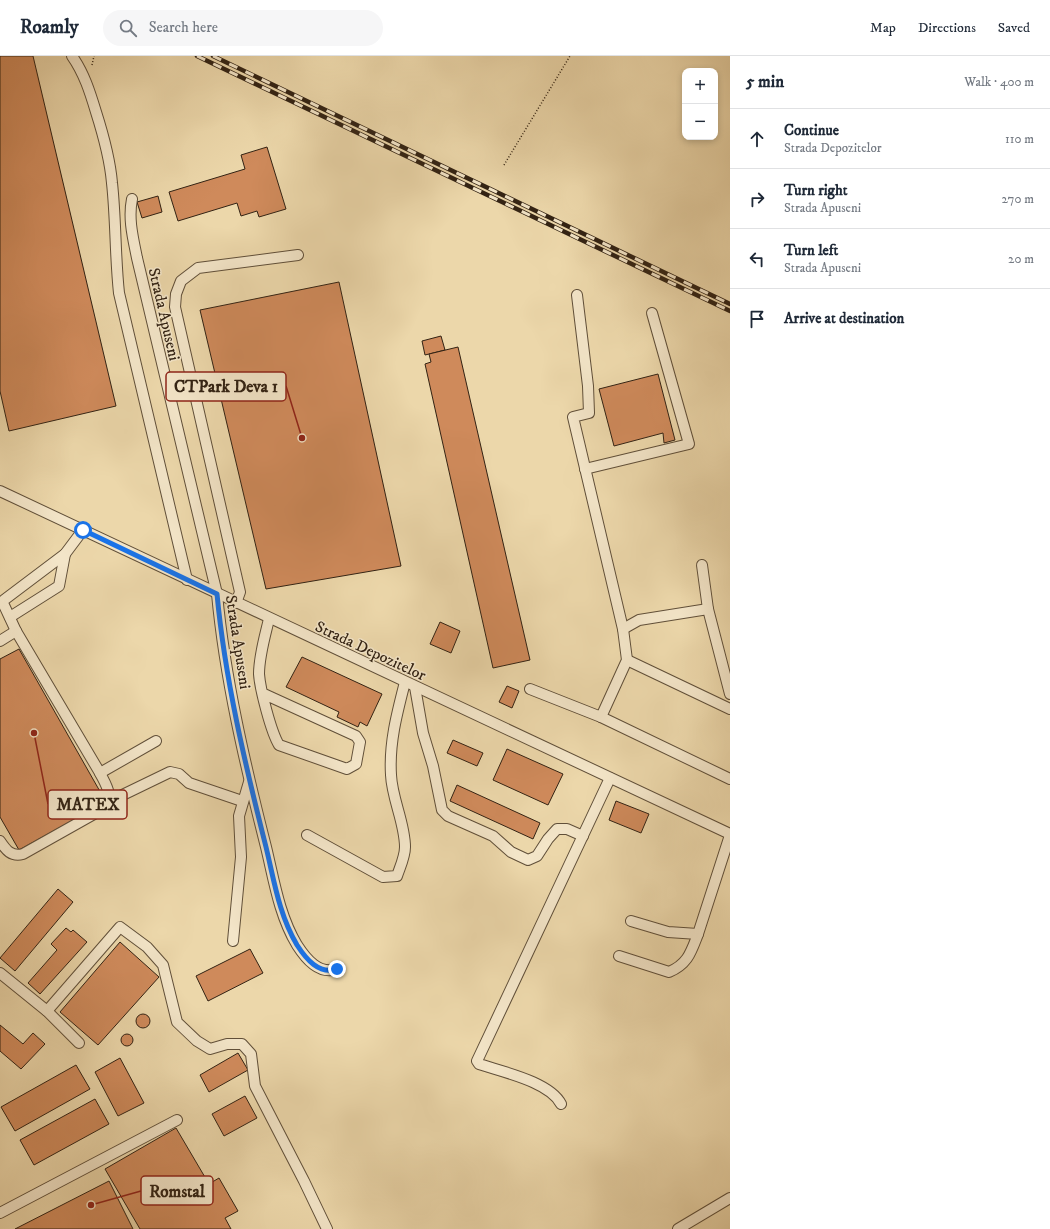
<!DOCTYPE html>
<html lang="en">
<head>
<meta charset="utf-8">
<style>
	:root { --surface:#fff; --page:#f6f6f7; --text:#1f2937; --muted:#747a83; --line:#e0e1e3 }
	body { margin:0; font-family:"IM FELL DW Pica",serif; background:var(--page); color:var(--text) }
	.controls { position:absolute; right:12px; top:12px; display:grid; overflow:hidden; border-radius:8px; box-shadow:0 2px 6px #0003 }
	.controls button { width:36px; height:36px; display:grid; place-items:center; padding:0; border:0; border-bottom:1px solid var(--line); background:var(--surface); color:var(--text); font:20px sans-serif }
	.stop { position:absolute; width:12px; height:12px; margin:-9px; border:3px solid #1a73e8; border-radius:50%; background:#fff }
	.stop.end { background:#1a73e8; border-color:#fff; box-shadow:0 1px 4px #0008 }
	.list { margin:0; padding:0; list-style:none }
	h2 { display:flex; justify-content:space-between; align-items:center; height:52px; margin:0; padding:0 16px; font-size:17px }
	h2 small { font-size:13px; font-weight:400; color:var(--muted) }
	.list li { display:grid; grid-template-columns:26px 1fr auto; gap:12px; align-items:center; box-sizing:border-box; height:60px; padding:0 16px; border-top:1px solid var(--line) }
	.list b { display:block; font-size:15px; white-space:nowrap }
	.list p { margin:0; font-size:13px; white-space:nowrap; color:var(--muted) }
	.list em { font-size:13px; font-style:normal; color:var(--muted) }
	.icon { flex:none; width:22px; height:22px; fill:none; stroke:currentColor; stroke-width:2; stroke-linecap:round; stroke-linejoin:round }
	.map { position:relative; flex:none; width:730px; height:1173px; overflow:hidden }
	header { display:flex; align-items:center; gap:24px; box-sizing:border-box; height:56px; padding:0 20px; background:var(--surface); border-bottom:1px solid var(--line) }
	header strong { font-size:19px }
	nav { display:flex; gap:22px; margin-inline-start:auto; font-size:14px }
	.search { width:280px; height:36px; background:var(--page); display:flex; align-items:center; gap:10px; box-sizing:border-box; padding:0 14px; border-radius:22px; color:var(--muted); font-size:15px }
	main { display:flex }
	aside { flex:1; background:var(--surface) }
	.map>svg:first-child { display:block }
</style>
</head>
<body>
<header>
<strong>Roamly</strong>
<div class="search"><svg class="icon" aria-label="search" viewBox="0 0 24 24"><circle cx="10" cy="10" r="6"/><path d="M15 15l6 6"/></svg>Search here</div>
<nav><a>Map</a><a>Directions</a><a>Saved</a></nav>
</header>
<main>
<div class="map">
<svg width="730" height="1173" viewBox="0 0 730 1173">
	<rect width="100%" height="100%" fill="#ecd7aa"/>
	<filter id="stains"><feTurbulence type="fractalNoise" baseFrequency=".005" numOctaves="4"/><feColorMatrix values="0 0 0 0 .2 0 0 0 0 .09 0 0 0 0 .02 0 0 0 .5 -.17"/></filter>
	<radialGradient id="worn" r=".72"><stop offset=".6" stop-color="#630" stop-opacity="0"/><stop offset="1" stop-color="#630" stop-opacity=".3"/></radialGradient>
	<g fill="#cf8a5b" stroke="#322213">
		<path d="M0,0H33L116,350L9,375L0,335Z"/>
		<path d="M267,91L286,153L259,161L257,155L241,160L237,147L178,165L169,136L245,113L241,99Z"/>
		<path d="M158,140L162,156L142,162L137,146Z"/>
		<path d="M339,226L401,510L266,533L200,254Z"/>
		<path d="M441,280L445,294L425,299L422,285Z"/>
		<path d="M458,291L530,604L493,612L425,308L431,306L429,298Z"/>
		<path d="M658,318L675,384L664,387L663,377L614,390L599,333Z"/>
		<path d="M440,566L460,575L451,597L430,588Z"/>
		<path d="M19,593L106,746L19,794L0,761V603Z"/>
		<path d="M302,601L382,638L367,670L360,666L358,671L337,661L339,656L286,631Z"/>
		<path d="M507,630L519,635L512,652L499,646Z"/>
		<path d="M453,684L483,697L477,710L447,697Z"/>
		<path d="M507,693L563,718L548,749L493,724Z"/>
		<path d="M457,729L540,767L533,783L450,745Z"/>
		<path d="M616,745L649,758L641,777L609,764Z"/>
		<path d="M58,833L73,846L15,915L0,902Z"/>
		<path d="M66,872L71,876L73,874L87,886L40,938L28,927L57,894L51,888Z"/>
		<path d="M120,886L159,921L98,989L60,956Z"/>
		<path d="M250,893L263,917L208,945L196,920Z"/>
		<circle cx="143" cy="965" r="7"/>
		<path d="M0,969L23,988L33,977L45,988L21,1013L0,995Z"/>
		<circle cx="127" cy="984" r="6"/>
		<path d="M238,997L248,1014L209,1036L200,1019Z"/>
		<path d="M120,1002L144,1047L118,1060L95,1016Z"/>
		<path d="M76,1009L90,1033L15,1075L1,1051Z"/>
		<path d="M245,1040L257,1062L224,1080L212,1058Z"/>
		<path d="M95,1043L109,1068L34,1109L20,1084Z"/>
		<path d="M176,1072L209,1128L219,1122L238,1155L225,1162L231,1173H140L105,1113Z"/>
		<path d="M109,1125L133,1173H15Z"/>
	</g>
	<g fill="none" stroke-linecap="round" stroke-linejoin="round">
		<g stroke="#604f39" stroke-width="12">
			<g id="minor">
				<path d="M72,0C84,17 90,36 96,56C103,78 110,103 112,127C116,164 115,200 119,237L187,524"/>
				<path d="M132,143C128,163 133,182 137,202L217,538C225,623 245,708 266,791C274,824 279,859 297,889C306,903 319,919 337,913"/>
				<path d="M585,413L689,388L652,257"/>
				<path d="M0,435L730,778"/>
				<path d="M702,509L708,553"/>
				<path d="M236,547L240,536L175,251L176,238L181,225L198,212L298,199"/>
				<path d="M10,561L59,530L65,498"/>
				<path d="M623,573L639,564L708,553L730,638"/>
				<path d="M0,585L16,575"/>
				<path d="M627,604L730,653"/>
				<path d="M415,631L423,677L433,710L442,754L448,760L493,780L511,796L528,804L537,800L548,783L557,773H567L583,780"/>
				<path d="M530,633L601,661L627,604L623,573L573,361L589,357L588,330L577,239"/>
				<path d="M264,638L356,680L360,686L356,708L347,713L279,689C271,676 260,633 259,618C259,600 265,580 269,563"/>
				<path d="M601,661L730,723"/>
				<path d="M100,717L156,685"/>
				<path d="M108,746L170,716L179,718L189,727L242,745"/>
				<path d="M307,779L383,821L397,820C400,811 405,801 405,791C405,767 392,743 391,719C389,687 397,657 405,626"/>
				<path d="M0,785C6,794 11,801 23,798L103,753C115,741 106,729 100,717L16,575L3,547L4,544L65,498L83,474"/>
				<path d="M631,865L668,876L698,878L730,779"/>
				<path d="M233,885L241,801L239,760L249,726"/>
				<path d="M619,900L669,916C688,908 691,896 698,878"/>
				<path d="M0,917L47,955L79,987"/>
				<path d="M47,955L120,871L147,891L163,909L177,966L197,985L210,993L227,988H242L251,998L255,1030L304,1125L327,1173"/>
				<path d="M561,1048C550,1026 503,1016 479,1008L477,1005L610,722"/>
				<path d="M0,1157L177,1064"/>
				<path d="M678,1173L730,1142"/>
			</g>
		</g>
		<g stroke="#322213" stroke-width="1.5" stroke-dasharray="1 2" stroke-linecap="butt">
			<path d="M92,9L94,0"/>
			<path d="M504,109L570,0"/>
		</g>
		<use href="#minor" stroke="#f3e5c8" stroke-width="10"/>
		<g stroke="#322213" stroke-width="4.5">
			<g id="rail">
				<path d="M197,0L730,255"/>
				<path d="M213,0L730,248"/>
			</g>
		</g>
		<use href="#rail" stroke="#f3e5c8" stroke-width="3" stroke-dasharray="9" stroke-linecap="butt"/>
	</g>
	<g fill="none" stroke-linecap="round" stroke-linejoin="round">
		<path stroke="#1a73e8" stroke-width="5" d="M83,474L217,538C225,623 245,708 266,791C274,824 279,859 297,889C306,903 319,919 337,913"/>
	</g>
	<g text-anchor="middle" stroke-width="3" stroke-linejoin="round" paint-order="stroke">
		<g font-size="16" fill="#322213" stroke="#f3e5c8">
			<text transform="translate(165 258) rotate(77)" y="6">Strada Apuseni</text>
			<text transform="translate(239 586) rotate(81)" y="6">Strada Apuseni</text>
			<text transform="translate(371 594) rotate(25)" y="6">Strada Depozitelor</text>
		</g>
	</g>
	<path fill="none" stroke="#8f2418" stroke-width="1.5" d="M302 382L286 330M34 677L48 748M91 1149L141 1135"/>
	<g fill="#8f2418" stroke="#f3e5c8" stroke-width="1.5">
		<circle cx="302" cy="382" r="4"/>
		<circle cx="34" cy="677" r="4"/>
		<circle cx="91" cy="1149" r="4"/>
	</g>
	<g fill="#f3e5c8" stroke="#8f2418" stroke-width="1.5">
		<rect x="166" y="316" width="120" height="29" rx="4"/>
		<rect x="48" y="734" width="79" height="29" rx="4"/>
		<rect x="141" y="1120" width="72" height="29" rx="4"/>
	</g>
	<g font-size="17" text-anchor="middle" font-weight="bold" fill="#322213">
		<text x="226" y="336">CTPark Deva 1</text>
		<text x="88" y="754">MATEX</text>
		<text x="177" y="1141">Romstal</text>
	</g>
	<rect width="100%" height="100%" filter="url(#stains)"/>
	<rect width="100%" height="100%" fill="url(#worn)"/>
</svg>
<div class="controls">
<button>+</button>
<button>−</button>
</div>
<div class="stop" style="left:83px;top:474px"></div>
<div class="stop end" style="left:337px;top:913px"></div>
</div>
<aside>
<h2>5 min<small>Walk · 400 m</small></h2>
<ul class="list">
<li><svg class="icon" aria-label="ahead" viewBox="0 0 24 24"><path d="M12 20V5M6 11l6-6 6 6"/></svg><div><b>Continue</b><p>Strada Depozitelor</p></div><em>110 m</em></li>
<li><svg class="icon" aria-label="right" viewBox="0 0 24 24"><path d="M7 20v-9h11M14 6l5 5-5 5"/></svg><div><b>Turn right</b><p>Strada Apuseni</p></div><em>270 m</em></li>
<li><svg class="icon" aria-label="left" viewBox="0 0 24 24"><path d="M17 20v-9H6M10 6l-5 5 5 5"/></svg><div><b>Turn left</b><p>Strada Apuseni</p></div><em>20 m</em></li>
<li><svg class="icon" aria-label="arrive" viewBox="0 0 24 24"><path d="M6 21V4h12l-3 4 3 4H6"/></svg><div><b>Arrive at destination</b></div></li>
</ul>
</aside>
</main>
</body>
</html>
